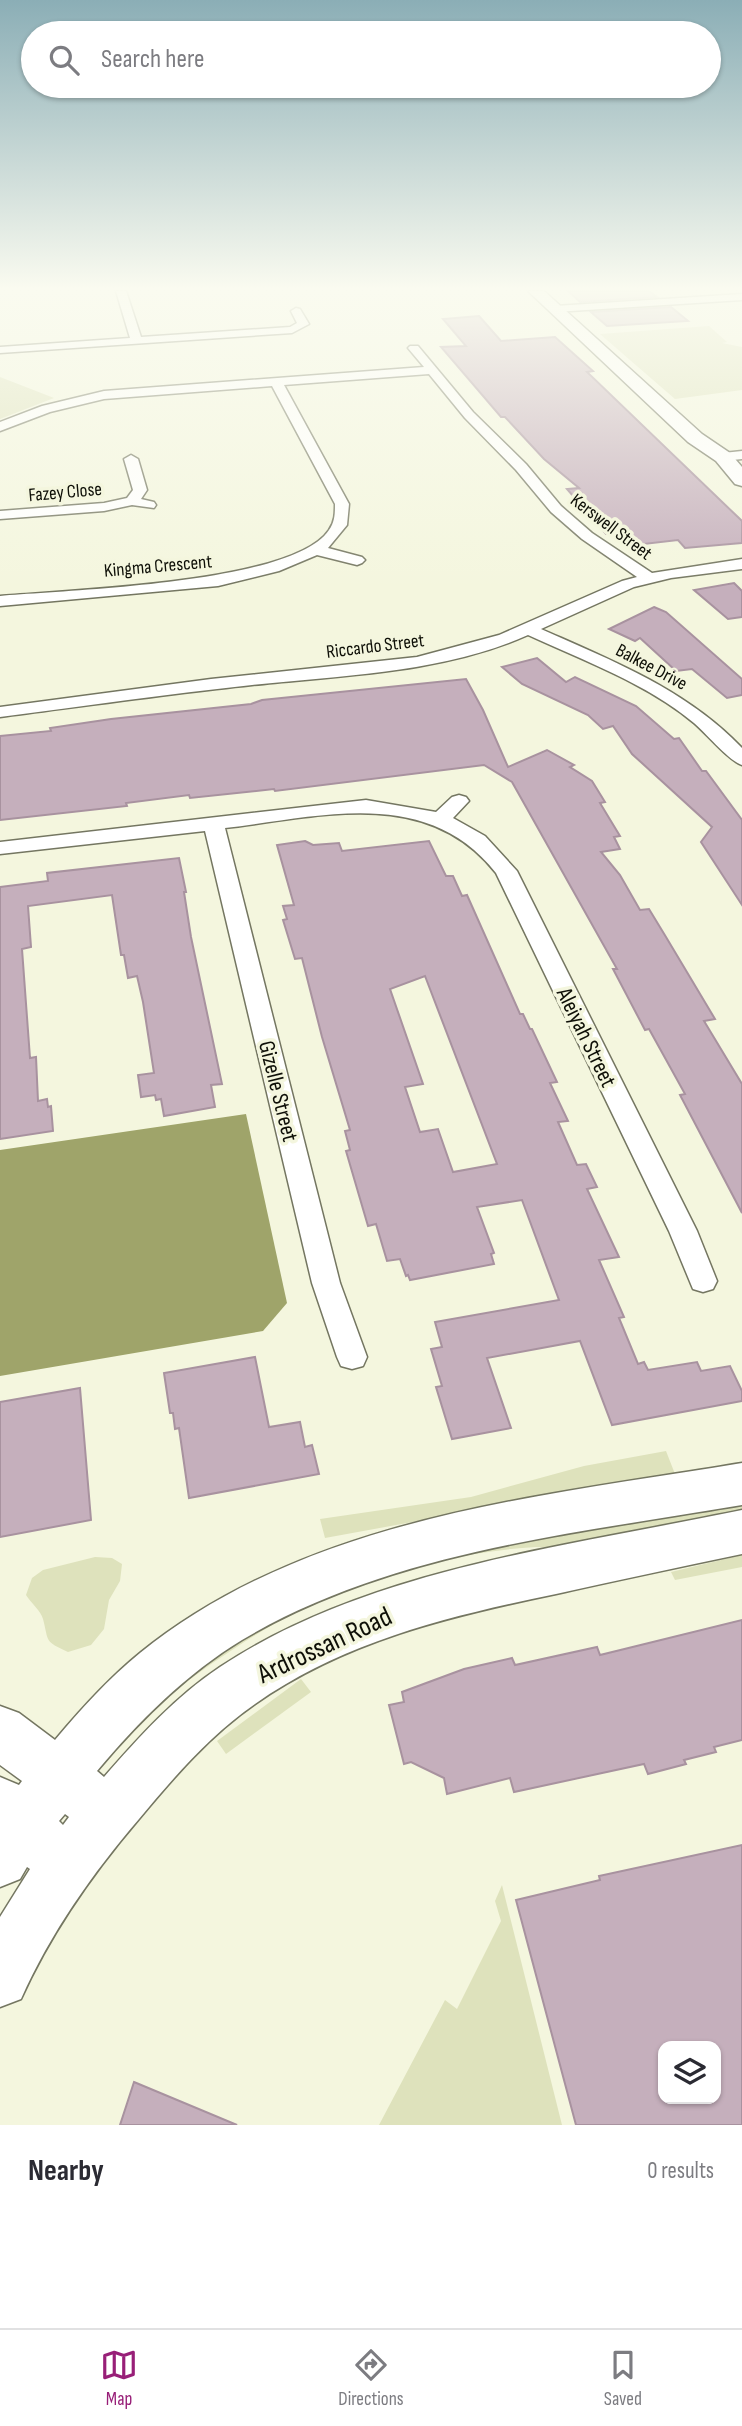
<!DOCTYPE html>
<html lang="en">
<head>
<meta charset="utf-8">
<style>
	:root { --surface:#fff; --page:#f2f2f3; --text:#2b2b33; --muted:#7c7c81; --line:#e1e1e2; --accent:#981f78 }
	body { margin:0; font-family:"Sofia Sans Condensed",sans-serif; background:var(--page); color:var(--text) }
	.controls { position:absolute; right:21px; bottom:21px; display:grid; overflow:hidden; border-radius:14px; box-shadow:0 2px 5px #0004 }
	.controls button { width:63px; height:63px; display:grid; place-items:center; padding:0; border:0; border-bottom:2px solid var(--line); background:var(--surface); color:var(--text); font:35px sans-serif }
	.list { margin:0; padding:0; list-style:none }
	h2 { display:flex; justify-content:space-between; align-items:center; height:91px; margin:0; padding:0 28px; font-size:30px }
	h2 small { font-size:23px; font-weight:400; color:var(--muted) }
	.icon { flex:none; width:38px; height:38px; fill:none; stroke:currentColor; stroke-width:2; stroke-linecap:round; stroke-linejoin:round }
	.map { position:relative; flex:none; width:742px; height:2125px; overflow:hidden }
	.search { position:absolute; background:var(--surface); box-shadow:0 2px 5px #0004; left:21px; right:21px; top:21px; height:77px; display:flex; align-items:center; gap:18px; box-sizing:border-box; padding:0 24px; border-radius:38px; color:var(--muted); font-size:26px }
	.sheet { height:203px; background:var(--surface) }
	nav { display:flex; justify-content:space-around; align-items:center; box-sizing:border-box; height:98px; border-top:2px solid var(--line); background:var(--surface); font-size:19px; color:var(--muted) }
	nav a { display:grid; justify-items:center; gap:4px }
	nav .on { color:var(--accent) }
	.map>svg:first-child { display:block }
</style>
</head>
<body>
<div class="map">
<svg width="742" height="2125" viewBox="0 0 742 2125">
	<rect width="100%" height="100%" fill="#f4f6de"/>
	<g fill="#dee2bc">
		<path d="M709,326L727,342L722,343L742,347V390L675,399L600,334Z"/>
		<path d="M0,377L54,398L0,419Z"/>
		<path d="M666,1451L675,1474L325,1538L320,1519L471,1497L584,1466Z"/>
		<path d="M742,1497V1521C686,1530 630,1542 574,1548C561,1550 549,1547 536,1547C503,1549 469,1554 436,1561C335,1583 248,1633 167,1697L161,1690L252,1624L383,1570Z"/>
		<path d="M742,1555V1567L675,1580L671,1572Z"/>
		<path d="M95,1557L112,1558L122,1564L120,1581L109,1600L104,1629L91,1645L68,1652C44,1641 49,1642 43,1619C41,1611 31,1603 26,1595L32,1578L43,1570Z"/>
		<path d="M301,1679L311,1692L226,1754L217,1741Z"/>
		<path d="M502,1885L562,2125H379L445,2000L457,2009L501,1921L495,1901Z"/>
	</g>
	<path fill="#9fa46a" d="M246,1114L287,1303L263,1331L0,1376V1150Z"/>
	<g fill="#c5afbc" stroke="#a8929f" stroke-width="2" fill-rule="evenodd">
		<path d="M568,291H649L657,297L580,302Z"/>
		<path d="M671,307L688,321L607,326L591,312Z"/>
		<path d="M479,316L501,341L555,337L593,371L587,372L742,521V543L685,548L678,540L635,545L621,532L606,534L567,489L579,488L544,459L505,417H501L441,347L466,346L443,319Z"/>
		<path d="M734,583L742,591V617L728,619L694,590Z"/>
		<path d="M654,607L666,612L742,679V695L727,698L692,669L676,671L640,638L635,641L609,629Z"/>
		<path d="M537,658L566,682L575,677L636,706L674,739L679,738L702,771H706L742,820V905L701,842L712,827L632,754L613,726L603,729L588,715L522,684L502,667Z"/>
		<path d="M466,679L483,710L508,767L547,750L574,765L570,767L592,781L605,802L600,803L620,836L614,837L620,849L601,852L620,875L640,910L649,909L666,937L715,1019L704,1021L742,1084V1213L680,1095L685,1094L649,1029L645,1030L613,969H617L512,782L484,765L275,791L274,789L190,798L189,795L126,803L127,806L0,820V736L51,731L50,728L111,719L251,704L262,700Z"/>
		<path d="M305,841L313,845L339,843L342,851L429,841L446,876H453L462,896L467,895L520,1014H523L530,1029H532L557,1082L550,1083L568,1121L558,1122L577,1165L586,1164L597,1187L587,1189L619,1257L599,1260L624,1317L619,1318L638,1364L644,1362L648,1370L697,1362L701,1371L730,1366L742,1391V1401L612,1425L580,1341L487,1358L511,1428L452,1439L436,1387L442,1386L431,1349L442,1347L435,1322L559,1300L522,1200L477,1207L494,1253L491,1254L494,1264L410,1280L408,1275L406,1276L400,1259L387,1261L376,1224L368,1226L346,1151L350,1150L345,1131L350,1130L322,1037L302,958L295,959L283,920L287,919L283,906L294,905L277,845ZM425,976L497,1164L453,1172L438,1129L420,1132L405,1087L423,1084L390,989Z"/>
		<path d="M179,858L186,892H184L191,937L222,1084L211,1085L215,1107L164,1116L161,1099L156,1100L155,1095L141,1097L138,1075L154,1073L143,1002L137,976L128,978L124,955H121L112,895L28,906L31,947L22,949L30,1058L36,1057L38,1101L47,1099L48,1107L51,1106L53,1131L0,1139V887L48,881L47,873Z"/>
		<path d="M255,1357L269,1427L300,1422L305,1447L312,1445L319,1474L189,1498L179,1428L175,1429L173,1413H170L164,1373Z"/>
		<path d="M80,1388L91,1520L0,1537V1402Z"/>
		<path d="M742,1620V1740L714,1747L716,1752L684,1760L686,1764L648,1774L644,1764L514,1792L510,1778L447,1794L444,1778L411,1762L404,1764L389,1705L404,1702L402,1692L464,1669L512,1658L515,1665L597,1647L600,1655Z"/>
		<path d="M742,1845V2125H576L516,1900L600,1880L599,1876ZM663,2046H716V2099H663Z"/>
		<path d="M134,2082L237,2125H120Z"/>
	</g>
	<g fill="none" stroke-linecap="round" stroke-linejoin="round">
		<g stroke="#747661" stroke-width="3">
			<g id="street">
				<path d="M116,291H126L141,337L290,327L297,323L291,311L296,308L300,309L309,324L292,333L0,353V347L130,338Z"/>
				<path d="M742,294V300L555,312L550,309L555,306Z"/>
				<path d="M410,346H418L473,412L526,464L561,506L592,533L652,573L742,559V569L671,578L634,587L541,629C613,661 687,690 742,748V765C729,761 706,733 694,723C646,683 584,661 528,635C443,673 344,675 252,685C168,694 84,706 0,717V707L211,679L417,657L499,635L622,581L637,577L582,539L551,512L516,470L465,418L429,374L284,385L349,504L347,525L328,548L362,557L365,560L362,563L357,565L317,555L279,571L218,586L0,606V596C67,590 293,584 329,530C335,522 335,513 335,504L272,386L104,399L50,412L0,431V422L42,406L104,391L424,367L408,348Z"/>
				<path d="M742,451V459L723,461L716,457L723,453Z"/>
				<path d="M131,455L138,459L147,490L141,499L154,502L156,505L154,508L132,505L104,511L0,519V511L104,503L127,498L133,490L124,459Z"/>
				<path d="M459,795L466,797L469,801L453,818L485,836L517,871L697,1231L717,1281L713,1289L703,1292L693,1289L669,1231L496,873C427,785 320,817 225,828L340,1283L367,1357L363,1366L352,1369L341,1366L337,1357L312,1283L205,831L0,854V842L366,800L436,812L452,797Z"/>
			</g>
		</g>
		<g stroke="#747661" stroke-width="3">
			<g id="secondary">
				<path d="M528,291H544L702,434L730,453L742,467V486L735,484L716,461L688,442Z"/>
				<path d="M742,1463V1505C573,1534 392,1551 242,1640C186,1674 139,1721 97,1771L104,1777C139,1737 175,1697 220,1667C369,1568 570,1546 742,1510V1554C680,1567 618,1580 556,1594C450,1616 345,1641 255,1704C210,1735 174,1777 139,1819C92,1874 51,1932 21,1999L0,2007V1917L30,1869L27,1867L20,1879L0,1887V1777L19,1785L22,1781L0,1765V1706L19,1713L55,1740C81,1709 108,1679 140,1653C308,1517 537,1497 742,1463ZM65,1814L69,1817L63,1825L59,1821Z"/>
			</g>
		</g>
		<use href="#street" fill="#fff" fill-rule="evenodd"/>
		<use href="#secondary" fill="#fff" fill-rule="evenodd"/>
	</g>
	<linearGradient id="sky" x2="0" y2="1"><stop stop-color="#8baeb6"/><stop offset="0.49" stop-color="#fafbf0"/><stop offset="1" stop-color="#fafbf0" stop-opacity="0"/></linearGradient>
	<rect width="742" height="589" fill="url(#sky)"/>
	<g text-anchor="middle" stroke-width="7" stroke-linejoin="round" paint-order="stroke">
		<g font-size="19" fill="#0e0f07" stroke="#f4f6de">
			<text transform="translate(65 491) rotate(-5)" y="7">Fazey Close</text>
			<text transform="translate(612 526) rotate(37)" y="7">Kerswell Street</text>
			<text transform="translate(158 565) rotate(-5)" y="7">Kingma Crescent</text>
			<text transform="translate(375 645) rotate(-7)" y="7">Riccardo Street</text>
			<text transform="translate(652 666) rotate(28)" y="7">Balkee Drive</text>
		</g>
		<g font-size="23" fill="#0e0f07" stroke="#f4f6de">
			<text transform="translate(587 1037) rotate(64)" y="8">Aleiyah Street</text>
			<text transform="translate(279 1091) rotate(76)" y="8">Gizelle Street</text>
		</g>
		<g font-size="28" fill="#0e0f07" stroke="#f4f6de">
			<text transform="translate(324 1644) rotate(-25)" y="10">Ardrossan Road</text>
		</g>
	</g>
</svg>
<div class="controls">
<button><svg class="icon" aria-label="layers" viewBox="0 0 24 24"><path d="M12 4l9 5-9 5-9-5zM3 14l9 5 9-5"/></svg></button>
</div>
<div class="search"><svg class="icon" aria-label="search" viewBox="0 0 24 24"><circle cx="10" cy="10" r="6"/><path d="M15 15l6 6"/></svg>Search here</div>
</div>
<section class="sheet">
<h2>Nearby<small>0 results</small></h2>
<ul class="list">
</ul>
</section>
<nav>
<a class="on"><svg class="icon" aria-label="map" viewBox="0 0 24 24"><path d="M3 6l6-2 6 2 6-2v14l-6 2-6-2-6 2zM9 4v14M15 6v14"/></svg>Map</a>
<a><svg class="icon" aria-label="directions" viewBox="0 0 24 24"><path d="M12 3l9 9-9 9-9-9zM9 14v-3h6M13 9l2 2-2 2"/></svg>Directions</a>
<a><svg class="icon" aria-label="saved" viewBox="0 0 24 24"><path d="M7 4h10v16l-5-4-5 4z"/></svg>Saved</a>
</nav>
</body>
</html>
